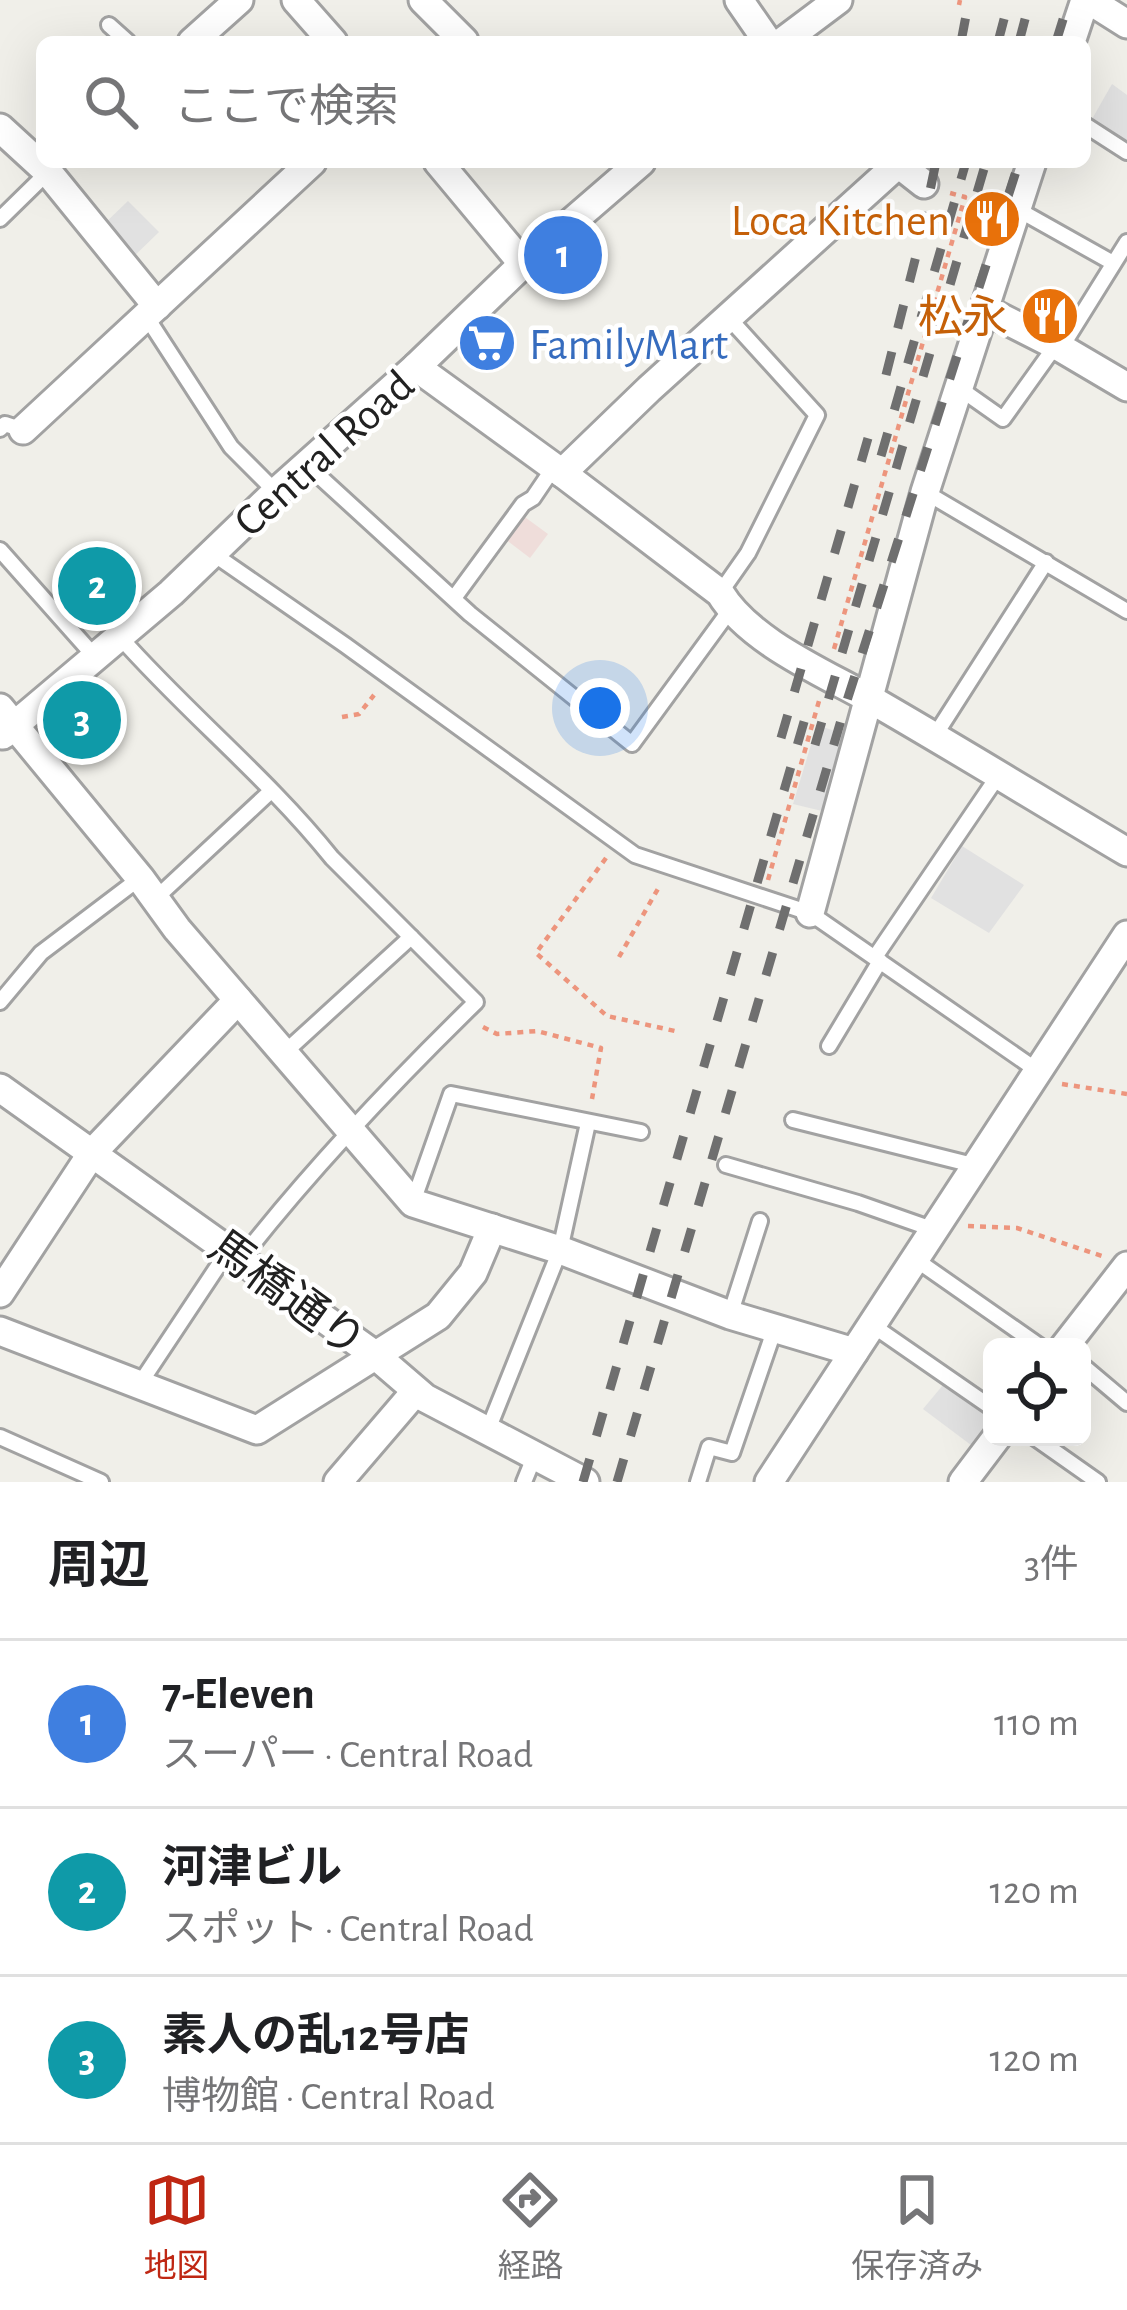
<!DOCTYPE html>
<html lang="ja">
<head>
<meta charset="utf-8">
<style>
	:root { --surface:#fff; --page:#f6f6f6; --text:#202124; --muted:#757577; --line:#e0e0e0; --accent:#bf2713 }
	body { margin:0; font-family:"Alegreya Sans","Noto Sans JP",sans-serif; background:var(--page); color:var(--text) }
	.controls { position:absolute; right:36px; bottom:36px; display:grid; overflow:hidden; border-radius:18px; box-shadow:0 12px 48px #0002 }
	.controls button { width:108px; height:108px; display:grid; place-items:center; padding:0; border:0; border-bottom:3px solid var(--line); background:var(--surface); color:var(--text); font:60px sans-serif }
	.you { position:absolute; left:600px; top:708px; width:42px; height:42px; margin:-30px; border:9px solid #fff; border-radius:50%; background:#1a73e8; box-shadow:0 0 0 18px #1a73e833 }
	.badge { display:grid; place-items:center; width:78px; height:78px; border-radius:50%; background:var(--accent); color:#fff; font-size:39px; font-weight:700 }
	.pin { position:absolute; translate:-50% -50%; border:6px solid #fff; box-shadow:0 3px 12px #0006 }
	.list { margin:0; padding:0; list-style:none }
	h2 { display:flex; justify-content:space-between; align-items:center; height:156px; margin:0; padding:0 48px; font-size:51px }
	h2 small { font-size:39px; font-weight:400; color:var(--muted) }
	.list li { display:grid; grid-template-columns:78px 1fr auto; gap:36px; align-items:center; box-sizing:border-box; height:168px; padding:0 48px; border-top:3px solid var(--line) }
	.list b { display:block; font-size:45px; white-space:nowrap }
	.list p { margin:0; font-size:39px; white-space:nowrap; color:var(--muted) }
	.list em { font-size:39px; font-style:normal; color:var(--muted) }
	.icon { flex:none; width:66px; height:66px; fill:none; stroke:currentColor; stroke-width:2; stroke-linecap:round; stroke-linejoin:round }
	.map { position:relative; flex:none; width:1127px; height:1482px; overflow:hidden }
	.search { position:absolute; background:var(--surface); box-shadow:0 12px 48px #0002; left:36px; right:36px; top:36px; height:132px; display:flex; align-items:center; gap:30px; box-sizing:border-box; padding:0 42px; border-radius:18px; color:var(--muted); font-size:45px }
	.sheet { height:660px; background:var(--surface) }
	nav { display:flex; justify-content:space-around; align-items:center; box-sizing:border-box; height:168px; border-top:3px solid var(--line); background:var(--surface); font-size:33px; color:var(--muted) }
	nav a { display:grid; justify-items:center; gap:6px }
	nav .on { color:var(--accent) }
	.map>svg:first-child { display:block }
</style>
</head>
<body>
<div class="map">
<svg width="1127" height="1482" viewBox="0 0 1127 1482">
	<rect width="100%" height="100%" fill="#f0efe9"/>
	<path fill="#efddda" d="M522,515L548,534L530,558L505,539Z"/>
	<g fill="#e1e1e1">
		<path d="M1112,84L1127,95V143L1092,119Z"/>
		<path d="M128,201L159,232L128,262L101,227Z"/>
		<path d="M817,725L844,734L822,811L793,804Z"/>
		<path d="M962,846L1024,885L989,933L931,898Z"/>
		<path d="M943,1385L992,1420V1429L975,1448L923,1409Z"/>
	</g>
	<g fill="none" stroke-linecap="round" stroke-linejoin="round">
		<g stroke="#a2a2a2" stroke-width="20">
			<g id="service">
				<path d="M109,25L128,42"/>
				<path d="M1085,125L1127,152"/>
				<path d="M1017,209L1113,263"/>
				<path d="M0,219L48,172"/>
				<path d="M146,316L231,447L276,492"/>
				<path d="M1061,348L1127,242"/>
				<path d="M959,388L1003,419L1056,345"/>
				<path d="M0,429L5,424L23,430"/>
				<path d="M307,465L470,614L632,744L730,610"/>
				<path d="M925,492L1127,611"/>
				<path d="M0,550L96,658"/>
				<path d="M212,553L345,645L635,855L810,913L1038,1071"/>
				<path d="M720,593L748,553L817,415L728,317"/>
				<path d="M454,598L523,504L533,498L554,467"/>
				<path d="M120,637C187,713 268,778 332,858L476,1002C393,1083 313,1167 241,1259"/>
				<path d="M934,737L1046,562"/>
				<path d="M155,899L271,791"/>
				<path d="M875,957L998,776"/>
				<path d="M0,1002L41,953L140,878"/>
				<path d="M829,1046L880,961"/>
				<path d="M284,1053L411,937"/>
				<path d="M793,1120L977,1166"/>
				<path d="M726,1165L858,1203L935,1230"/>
				<path d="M413,1202L451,1094L641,1132"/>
				<path d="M915,1259L1041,1347"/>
				<path d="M730,1315L760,1221"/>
				<path d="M872,1325L992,1408"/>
				<path d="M1082,1365L1127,1403"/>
				<path d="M139,1385L228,1251"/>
				<path d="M488,1430L560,1250L588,1123"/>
				<path d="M0,1437L101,1482"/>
				<path d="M1034,1437L1098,1482"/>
				<path d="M524,1482L535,1455"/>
				<path d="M698,1482L709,1447L732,1453L775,1328"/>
			</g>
		</g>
		<g stroke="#a2a2a2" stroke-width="33">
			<g id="minor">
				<path d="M296,0L333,42"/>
				<path d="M423,0L464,41"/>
				<path d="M739,0L768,42"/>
				<path d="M1089,0L1127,24"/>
				<path d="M192,42L239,0"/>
				<path d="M782,42L838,0"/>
				<path d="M1071,42L1085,0"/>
				<path d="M0,128L48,172L157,306"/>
				<path d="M438,162L523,264"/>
				<path d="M896,162L924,184"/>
				<path d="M984,309L1061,348L1127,387"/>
				<path d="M416,367L562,473L720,593C749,641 822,672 870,699C957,749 1041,801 1127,852"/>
				<path d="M23,430L312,162"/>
				<path d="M562,473L649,389L898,164"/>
				<path d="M0,708L140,878L177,929L413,1203L560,1250L730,1315L854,1352"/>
				<path d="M3,735L171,593L276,492L416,367L523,264L641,162"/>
				<path d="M810,913L925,492L1032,162"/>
				<path d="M0,1088L375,1355L425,1398L585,1482"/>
				<path d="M0,1293L92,1153L238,1000"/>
				<path d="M0,1331L257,1430L438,1316L473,1273L492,1228"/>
				<path d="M1064,1347L1127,1266"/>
				<path d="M338,1482L416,1391"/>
				<path d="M769,1482L1127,935"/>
				<path d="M963,1482L997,1437"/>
			</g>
		</g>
		<g stroke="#ed957d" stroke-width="4.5" stroke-dasharray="6 6" stroke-linecap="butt">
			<path d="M959,5L960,0"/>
			<path d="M834,649L965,197L950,193"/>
			<path d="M342,717L359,714L374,695"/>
			<path d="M606,858L536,953L607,1016L675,1031"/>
			<path d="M768,880L819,701"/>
			<path d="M619,957L659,887"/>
			<path d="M483,1027L497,1034L537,1031L601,1048L592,1099"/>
			<path d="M1062,1084L1127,1094"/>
			<path d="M968,1226L1017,1228L1102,1256"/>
		</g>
		<use href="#service" stroke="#fff" stroke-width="14"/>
		<use href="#minor" stroke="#fff" stroke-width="27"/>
		<g stroke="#6f6f6f" stroke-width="9" stroke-dasharray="24 24" stroke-linecap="butt">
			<path d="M961,42L969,0"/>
			<path d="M998,42L1009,0"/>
			<path d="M1019,42L1030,0"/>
			<path d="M1056,42L1069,0"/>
			<path d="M886,375L918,248L936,162"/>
			<path d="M881,456L966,162"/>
			<path d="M781,738L873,421"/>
			<path d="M815,745L986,162"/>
			<path d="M583,1482L806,715"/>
			<path d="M617,1482L844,710L1019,162"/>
		</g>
	</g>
	<defs>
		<g id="restaurant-disc" transform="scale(3)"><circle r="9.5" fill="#e8710a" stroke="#fff"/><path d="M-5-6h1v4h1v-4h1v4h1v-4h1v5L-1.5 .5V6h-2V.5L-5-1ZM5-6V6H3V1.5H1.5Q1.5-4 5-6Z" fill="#fff"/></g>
		<g id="supermarket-disc" transform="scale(3)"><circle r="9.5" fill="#3f7fe0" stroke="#fff"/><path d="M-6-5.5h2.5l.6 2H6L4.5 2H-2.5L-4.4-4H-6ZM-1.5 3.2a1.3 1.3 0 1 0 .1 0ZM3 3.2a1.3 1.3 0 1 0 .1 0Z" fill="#fff"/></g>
	</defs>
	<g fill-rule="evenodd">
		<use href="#restaurant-disc" x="992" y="219"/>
		<use href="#restaurant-disc" x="1050" y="316"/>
		<use href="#supermarket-disc" x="487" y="343"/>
	</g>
	<g text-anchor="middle" stroke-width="9" stroke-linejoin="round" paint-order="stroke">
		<g font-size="45" fill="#c56008" stroke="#fff" text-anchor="end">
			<text x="950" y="235">Loca Kitchen</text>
			<text x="1008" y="332">松永</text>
		</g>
		<g font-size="45" fill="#366cbe" stroke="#fff" text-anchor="start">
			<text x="529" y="359">FamilyMart</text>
		</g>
		<g font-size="45" fill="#212121" stroke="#fff">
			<text transform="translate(323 452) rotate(-42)" y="16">Central Road</text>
			<text transform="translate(288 1293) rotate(36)" y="16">馬橋通り</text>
		</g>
	</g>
</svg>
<div class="controls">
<button><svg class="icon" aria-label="locate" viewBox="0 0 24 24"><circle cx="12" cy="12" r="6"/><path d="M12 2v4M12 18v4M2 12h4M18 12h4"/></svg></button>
</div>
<div class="you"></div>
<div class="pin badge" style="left:563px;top:255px;background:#3f7fe0">1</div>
<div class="pin badge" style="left:97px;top:586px;background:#0f9aa8">2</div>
<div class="pin badge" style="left:82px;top:720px;background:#0f9aa8">3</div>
<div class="search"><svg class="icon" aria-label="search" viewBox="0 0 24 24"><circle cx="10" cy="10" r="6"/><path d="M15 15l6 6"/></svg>ここで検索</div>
</div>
<section class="sheet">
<h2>周辺<small>3件</small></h2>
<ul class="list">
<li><span class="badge" style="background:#3f7fe0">1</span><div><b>7-Eleven</b><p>スーパー · Central Road</p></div><em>110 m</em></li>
<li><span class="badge" style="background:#0f9aa8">2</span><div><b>河津ビル</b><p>スポット · Central Road</p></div><em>120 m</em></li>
<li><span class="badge" style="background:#0f9aa8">3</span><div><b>素人の乱12号店</b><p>博物館 · Central Road</p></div><em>120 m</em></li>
</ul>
</section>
<nav>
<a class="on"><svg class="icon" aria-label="map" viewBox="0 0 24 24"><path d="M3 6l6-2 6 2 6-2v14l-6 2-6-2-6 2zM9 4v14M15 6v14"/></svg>地図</a>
<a><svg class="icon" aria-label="directions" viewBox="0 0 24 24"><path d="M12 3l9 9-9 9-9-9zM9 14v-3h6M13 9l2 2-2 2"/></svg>経路</a>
<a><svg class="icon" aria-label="saved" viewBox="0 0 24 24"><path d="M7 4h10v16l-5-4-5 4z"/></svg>保存済み</a>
</nav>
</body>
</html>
